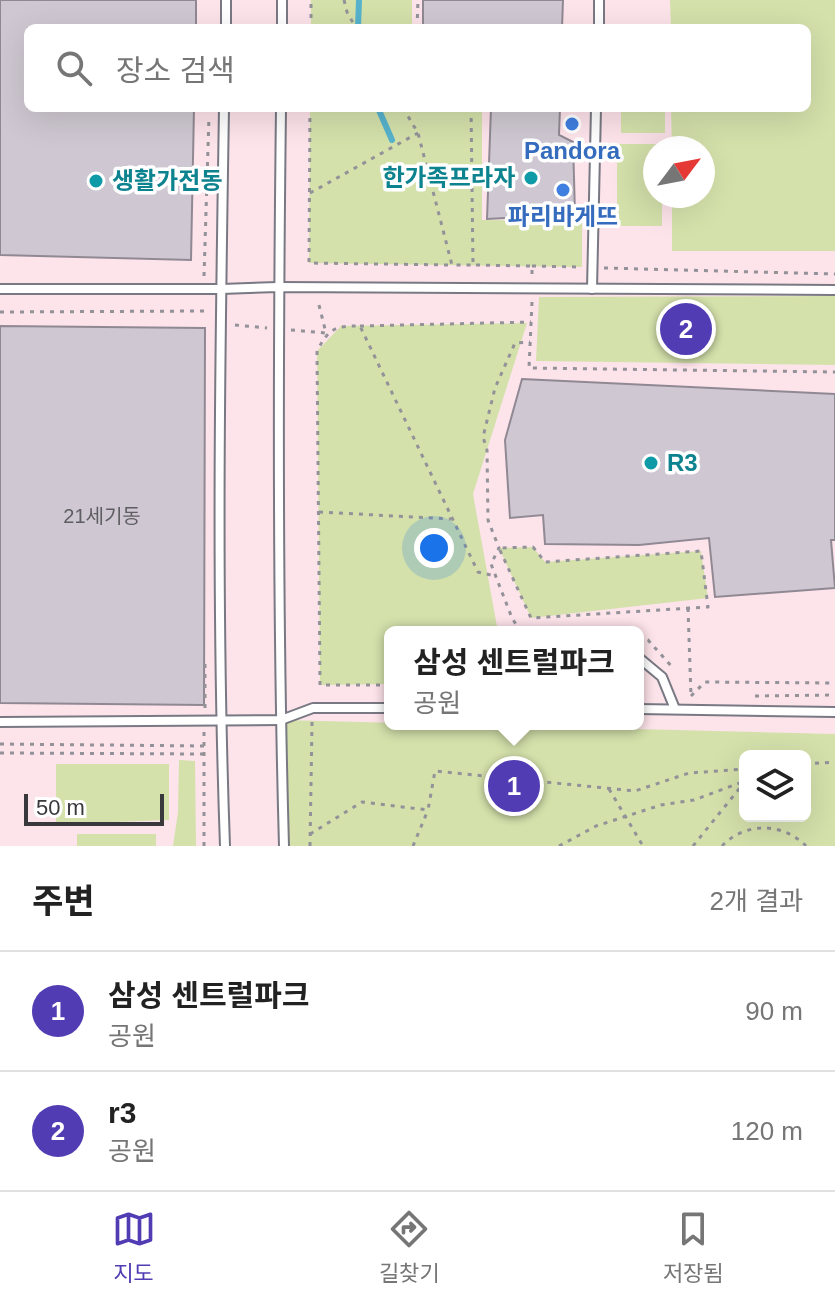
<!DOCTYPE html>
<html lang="ko">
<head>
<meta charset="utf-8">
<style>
	:root { --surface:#fff; --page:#f6f6f6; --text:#222; --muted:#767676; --line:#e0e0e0; --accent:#513cb4 }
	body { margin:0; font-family:Helvetica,"Noto Sans KR",sans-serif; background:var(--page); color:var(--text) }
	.controls { position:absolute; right:24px; bottom:24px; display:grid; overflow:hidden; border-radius:12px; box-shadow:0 8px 32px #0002 }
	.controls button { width:72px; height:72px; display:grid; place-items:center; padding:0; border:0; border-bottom:2px solid var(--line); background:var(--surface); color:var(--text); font:40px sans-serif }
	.compass { position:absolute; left:643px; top:136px; width:72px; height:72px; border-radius:50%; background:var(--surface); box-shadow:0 8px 32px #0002; rotate:58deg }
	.scale { position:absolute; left:24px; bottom:20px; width:140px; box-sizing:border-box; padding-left:8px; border:4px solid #39393d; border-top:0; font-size:22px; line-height:28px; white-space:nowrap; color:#39393d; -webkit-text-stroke:6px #fff; paint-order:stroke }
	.you { position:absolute; left:434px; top:548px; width:28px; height:28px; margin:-20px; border:6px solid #fff; border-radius:50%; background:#1a73e8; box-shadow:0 0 0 12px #1a73e833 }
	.badge { display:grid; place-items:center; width:52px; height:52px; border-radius:50%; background:var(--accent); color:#fff; font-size:26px; font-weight:700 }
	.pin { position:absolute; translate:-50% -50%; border:4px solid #fff; box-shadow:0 2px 8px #0006 }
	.popup { position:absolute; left:384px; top:626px; width:260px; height:104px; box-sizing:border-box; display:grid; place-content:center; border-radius:12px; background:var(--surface); filter:drop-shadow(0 2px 6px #0005); font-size:26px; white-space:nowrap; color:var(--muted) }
	.popup b { font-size:30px; color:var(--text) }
	.popup::after { content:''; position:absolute; left:50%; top:100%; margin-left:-16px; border:16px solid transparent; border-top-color:var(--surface) }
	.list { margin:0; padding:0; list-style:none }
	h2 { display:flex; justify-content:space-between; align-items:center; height:104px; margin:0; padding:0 32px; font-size:34px }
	h2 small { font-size:26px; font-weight:400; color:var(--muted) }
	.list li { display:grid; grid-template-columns:52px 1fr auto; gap:24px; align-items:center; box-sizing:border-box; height:120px; padding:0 32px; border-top:2px solid var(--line) }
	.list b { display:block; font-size:30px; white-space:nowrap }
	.list p { margin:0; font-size:26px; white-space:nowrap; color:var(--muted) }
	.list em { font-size:26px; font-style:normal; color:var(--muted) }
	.icon { flex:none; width:44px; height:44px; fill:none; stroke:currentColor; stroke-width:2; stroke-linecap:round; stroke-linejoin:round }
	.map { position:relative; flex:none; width:835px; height:846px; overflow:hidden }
	.search { position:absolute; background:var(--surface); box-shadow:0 8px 32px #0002; left:24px; right:24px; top:24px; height:88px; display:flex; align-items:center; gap:20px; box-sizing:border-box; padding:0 28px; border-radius:12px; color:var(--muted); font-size:30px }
	.sheet { height:344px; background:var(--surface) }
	nav { display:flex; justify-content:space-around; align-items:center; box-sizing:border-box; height:112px; border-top:2px solid var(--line); background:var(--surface); font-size:22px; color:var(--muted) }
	nav a { display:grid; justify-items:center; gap:4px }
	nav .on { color:var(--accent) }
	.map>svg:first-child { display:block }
</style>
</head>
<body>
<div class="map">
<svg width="835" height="846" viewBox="0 0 835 846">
	<rect width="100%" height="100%" fill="#f4f4fd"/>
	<path fill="#fde3ea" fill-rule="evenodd" d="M0,0H835V846H0ZM28,28H807V108H28ZM655,148H703V196H655ZM390,632H638V724H390ZM745,756H805V816H745Z"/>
	<g fill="#d4e1ab" fill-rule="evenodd">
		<rect x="311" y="0" width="101" height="28"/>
		<path d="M670,0H835V251H672V196H703V148H672L671,108H807V28H671Z"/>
		<path d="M310,108H482V220L582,221V267L309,263Z"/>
		<rect x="621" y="108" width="44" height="25"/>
		<path d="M617,144H662V148H655V196H662V226H617Z"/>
		<path d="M835,296V365L536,361L539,297Z"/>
		<path d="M527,323L473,494L498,632H390V684L320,685L317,351L341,326Z"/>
		<path d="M533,547L545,562L701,551L708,598L531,618L499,548Z"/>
		<path d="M281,720L835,734V846H284ZM745,756H805V816H745Z"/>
		<path d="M179,760L195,761L196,846H173L178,812Z"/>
		<path d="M56,764H169V820L56,824Z"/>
		<rect x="77" y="834" width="79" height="12"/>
	</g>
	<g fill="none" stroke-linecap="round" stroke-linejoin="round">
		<g stroke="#57b3cc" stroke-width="6">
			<path d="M358,28L359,0"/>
			<path d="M378,108L392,140"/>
		</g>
	</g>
	<g fill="#cfc8d2" stroke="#908993" stroke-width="2">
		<path d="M0,0H196V28H28V108H194L191,260L0,255Z"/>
		<path d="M423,0H563L562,28H423Z"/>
		<path d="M491,108H560L559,135L573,142L575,214L487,219Z"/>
		<path d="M0,326L205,328L204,705L0,703Z"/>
		<path d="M522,379L835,394V540H831L835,588L715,597L709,538L639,545L545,544L543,515L510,518L505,440Z"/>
	</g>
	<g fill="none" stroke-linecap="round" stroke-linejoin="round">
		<g stroke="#787983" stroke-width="12">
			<g id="lane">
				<path d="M226,28V0"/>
				<path d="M282,28V0"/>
				<path d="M599,28V0"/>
				<path d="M224,108C220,354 216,600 225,846"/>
				<path d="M281,108C278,354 277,600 284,846"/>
				<path d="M0,289H221L278,287L835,290"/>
				<path d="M592,289L596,108"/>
				<path d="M638,657L662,677L675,709"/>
				<path d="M638,709L835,712"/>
				<path d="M0,722L281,720L313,708H390"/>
			</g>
		</g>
		<g stroke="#929298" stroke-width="3" stroke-dasharray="4 6" stroke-linecap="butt">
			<path d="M344,0L347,12L356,28"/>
			<path d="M311,28V0"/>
			<path d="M417,28L418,0"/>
			<path d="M310,108L309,263L452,265"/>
			<path d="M403,108L418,133L452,265H473"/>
			<path d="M471,108L473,265L532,266V274"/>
			<path d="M310,193L418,133"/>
			<path d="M532,266L580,267"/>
			<path d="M604,268L835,274"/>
			<path d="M204,276L209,116"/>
			<path d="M532,302L529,368L835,372"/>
			<path d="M0,312L205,311L207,314"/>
			<path d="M235,325L267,328"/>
			<path d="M360,326L531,322"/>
			<path d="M291,330L326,333L318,301"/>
			<path d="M319,512L451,519"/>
			<path d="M533,547L545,562L701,551L708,607L531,618L499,548Z"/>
			<path d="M688,608L691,696"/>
			<path d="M521,632L512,618L491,564L499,548L488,520L487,450L483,437L495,388L515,343L530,342"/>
			<path d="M638,637L648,640L673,668"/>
			<path d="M390,685H320L317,351C329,328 335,326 360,326L478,572L495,576"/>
			<path d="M691,696L705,682L835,683"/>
			<path d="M755,696L835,695"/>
			<path d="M205,708V664"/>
			<path d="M0,744L204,746V846"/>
			<path d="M204,746V732"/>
			<path d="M0,753L204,754"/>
			<path d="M805,764L835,762"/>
			<path d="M609,789L643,846"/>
			<path d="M310,834L362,802L428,810L435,771L635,791L689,773L745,769"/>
			<path d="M310,846L312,722"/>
			<path d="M413,846L428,810"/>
			<path d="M559,846L596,826L661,805L694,800L745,781"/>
			<path d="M693,846L743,784"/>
			<path d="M722,846C745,822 782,822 806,846"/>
		</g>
		<use href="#lane" stroke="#fff" stroke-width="8"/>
	</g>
	<g fill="#3f7fe0" stroke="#fff" stroke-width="3">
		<circle cx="572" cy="124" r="8"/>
		<circle cx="563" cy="190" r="8"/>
	</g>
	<g fill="#0f9aa8" stroke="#fff" stroke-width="3">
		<circle cx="531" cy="178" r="8"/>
		<circle cx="96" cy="181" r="8"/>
		<circle cx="651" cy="463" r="8"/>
	</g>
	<g text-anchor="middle" stroke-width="7" stroke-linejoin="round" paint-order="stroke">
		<g font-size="20" fill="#5e5d62">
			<text x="102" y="523">21세기동</text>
		</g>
		<g font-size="24" font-weight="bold" fill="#366cbe" stroke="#fff">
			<text x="572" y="159">Pandora</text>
			<text x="563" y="225">파리바게뜨</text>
		</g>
		<g font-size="24" font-weight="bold" fill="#0d838f" stroke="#fff" text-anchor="start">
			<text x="515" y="186" text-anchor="end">한가족프라자</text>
			<text x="112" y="189">생활가전동</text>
			<text x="667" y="471">R3</text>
		</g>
	</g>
</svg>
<div class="controls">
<button><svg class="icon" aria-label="layers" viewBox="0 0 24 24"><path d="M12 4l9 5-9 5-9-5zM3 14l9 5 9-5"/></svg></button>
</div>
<svg class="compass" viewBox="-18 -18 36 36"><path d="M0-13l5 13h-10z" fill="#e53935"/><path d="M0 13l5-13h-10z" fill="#767676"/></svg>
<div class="scale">50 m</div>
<div class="you"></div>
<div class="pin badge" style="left:514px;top:786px">1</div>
<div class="popup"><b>삼성 센트럴파크</b>공원</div>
<div class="pin badge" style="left:686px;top:329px">2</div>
<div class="search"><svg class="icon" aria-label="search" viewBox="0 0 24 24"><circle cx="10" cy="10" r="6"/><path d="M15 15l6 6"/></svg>장소 검색</div>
</div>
<section class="sheet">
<h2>주변<small>2개 결과</small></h2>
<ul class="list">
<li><span class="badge">1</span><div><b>삼성 센트럴파크</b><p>공원</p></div><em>90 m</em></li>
<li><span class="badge">2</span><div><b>r3</b><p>공원</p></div><em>120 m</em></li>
</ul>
</section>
<nav>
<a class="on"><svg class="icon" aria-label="map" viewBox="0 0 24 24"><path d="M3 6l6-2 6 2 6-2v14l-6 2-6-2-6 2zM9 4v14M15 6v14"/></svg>지도</a>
<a><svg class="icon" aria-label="directions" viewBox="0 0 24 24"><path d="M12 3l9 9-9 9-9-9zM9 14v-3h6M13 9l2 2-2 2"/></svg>길찾기</a>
<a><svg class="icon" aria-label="saved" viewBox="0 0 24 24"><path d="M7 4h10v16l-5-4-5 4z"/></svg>저장됨</a>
</nav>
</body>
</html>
